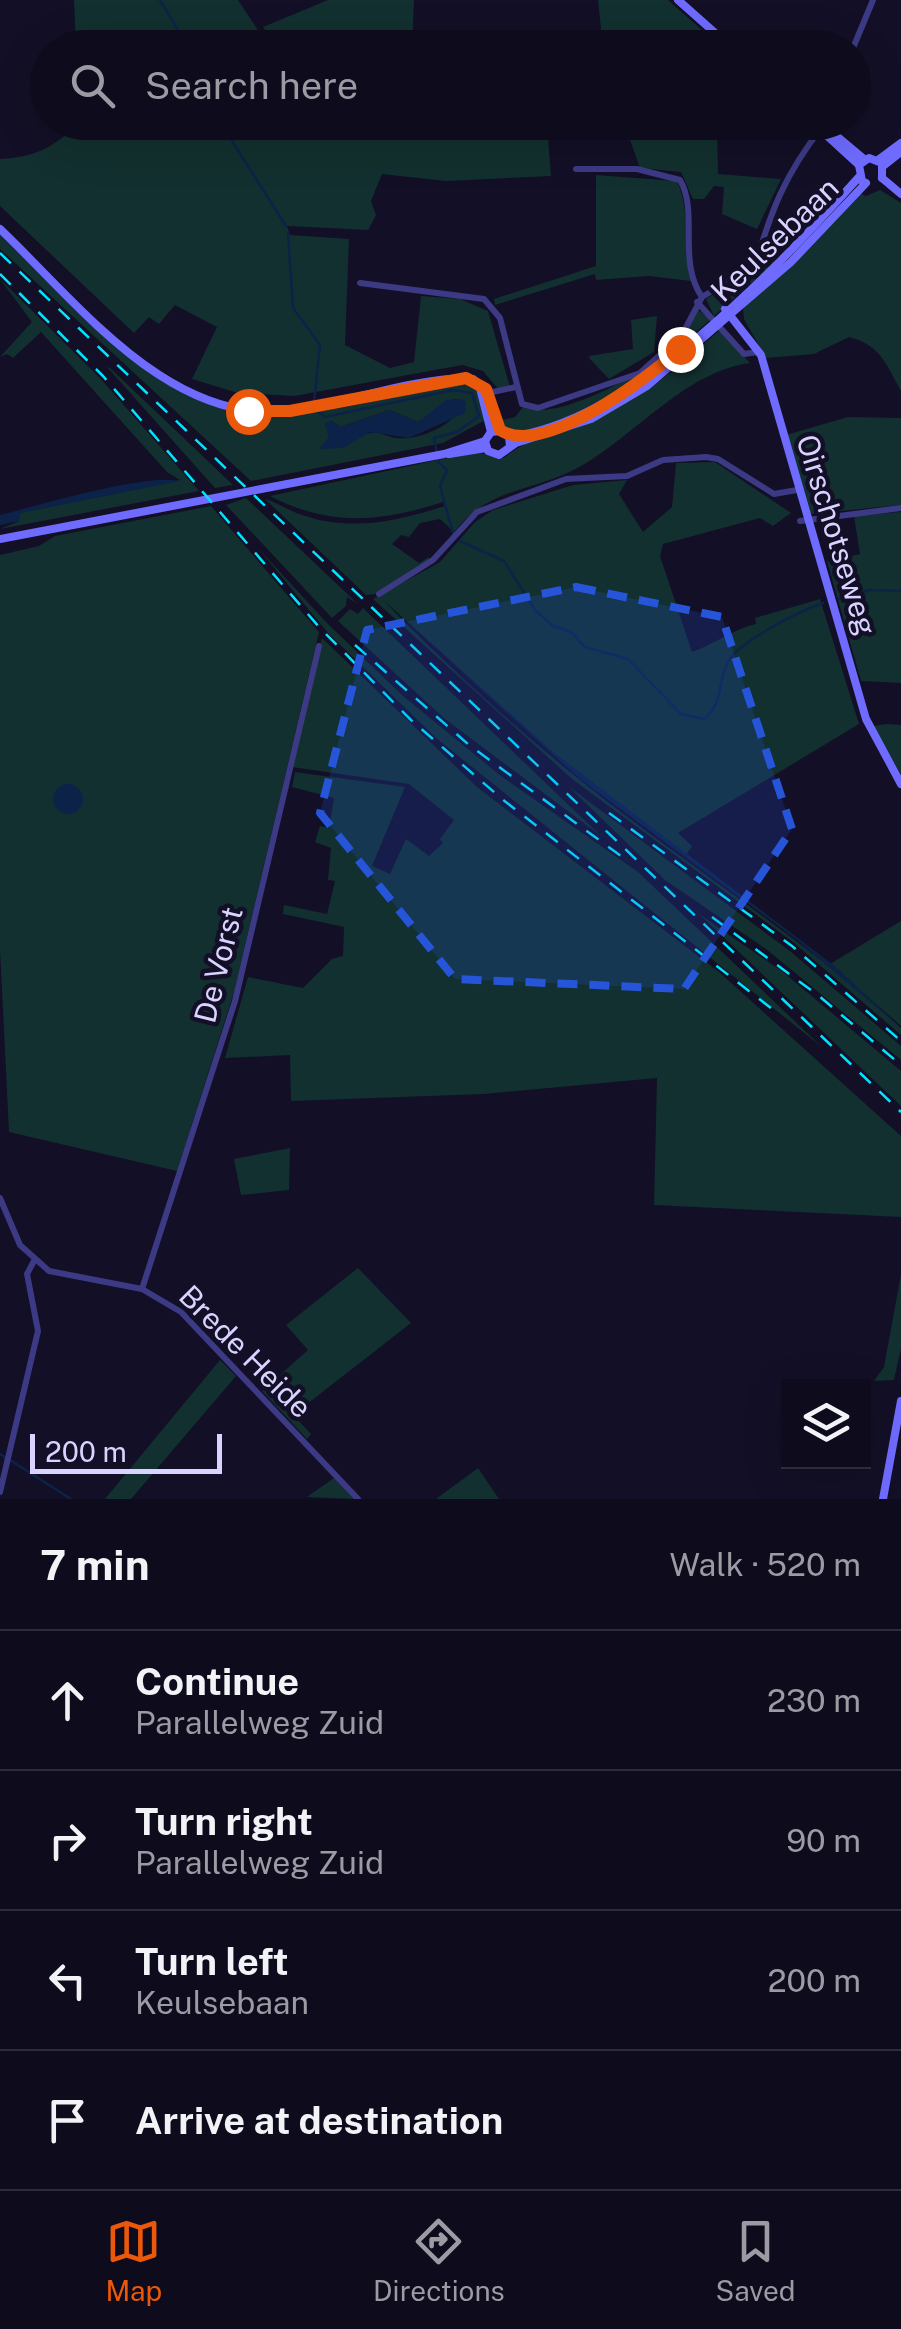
<!DOCTYPE html>
<html lang="en">
<head>
<meta charset="utf-8">
<style>
	:root { --surface:#0e0b1c; --page:#171425; --text:#f1f3f6; --muted:#9b9ba3; --line:#2e2b3b; --accent:#ea580c }
	body { margin:0; font-family:"Public Sans",sans-serif; background:var(--page); color:var(--text) }
	.controls { position:absolute; right:30px; bottom:30px; display:grid; overflow:hidden; border-radius:0px; box-shadow:0 10px 40px #0002 }
	.controls button { width:90px; height:90px; display:grid; place-items:center; padding:0; border:0; border-bottom:2px solid var(--line); background:var(--surface); color:var(--text); font:50px sans-serif }
	.scale { position:absolute; left:30px; bottom:25px; width:192px; box-sizing:border-box; padding-left:10px; border:5px solid #d9d4ff; border-top:0; font-size:28px; line-height:35px; white-space:nowrap; color:#d9d4ff; -webkit-text-stroke:8px #130f26; paint-order:stroke }
	.stop { position:absolute; width:30px; height:30px; margin:-22px; border:8px solid #ea580c; border-radius:50%; background:#fff }
	.stop.end { background:#ea580c; border-color:#fff; box-shadow:0 2px 10px #0008 }
	.list { margin:0; padding:0; list-style:none }
	h2 { display:flex; justify-content:space-between; align-items:center; height:130px; margin:0; padding:0 40px; font-size:42px }
	h2 small { font-size:32px; font-weight:400; color:var(--muted) }
	.list li { display:grid; grid-template-columns:65px 1fr auto; gap:30px; align-items:center; box-sizing:border-box; height:140px; padding:0 40px; border-top:2px solid var(--line) }
	.list b { display:block; font-size:38px; white-space:nowrap }
	.list p { margin:0; font-size:32px; white-space:nowrap; color:var(--muted) }
	.list em { font-size:32px; font-style:normal; color:var(--muted) }
	.icon { flex:none; width:55px; height:55px; fill:none; stroke:currentColor; stroke-width:2; stroke-linecap:round; stroke-linejoin:round }
	.map { position:relative; flex:none; width:901px; height:1499px; overflow:hidden }
	.search { position:absolute; background:var(--surface); box-shadow:0 10px 40px #0002; left:30px; right:30px; top:30px; height:110px; display:flex; align-items:center; gap:25px; box-sizing:border-box; padding:0 35px; border-radius:55px; color:var(--muted); font-size:38px }
	.sheet { height:690px; background:var(--surface) }
	nav { display:flex; justify-content:space-around; align-items:center; box-sizing:border-box; height:140px; border-top:2px solid var(--line); background:var(--surface); font-size:28px; color:var(--muted) }
	nav a { display:grid; justify-items:center; gap:5px }
	nav .on { color:var(--accent) }
	.map>svg:first-child { display:block }
</style>
</head>
<body>
<div class="map">
<svg width="901" height="1499" viewBox="0 0 901 1499">
	<rect width="100%" height="100%" fill="#130f26"/>
	<g fill="#12302f" fill-rule="evenodd">
		<path d="M74,0H238L269,47H76Z"/>
		<path d="M328,0H414L412,47H277L263,27Z"/>
		<path d="M598,0H668L712,39L713,47H603Z"/>
		<path d="M782,35L822,45L742,47L732,39Z"/>
		<path d="M481,43L600,44V47L481,48Z"/>
		<path d="M78,123H594L547,125L551,176L446,181L382,174L371,201L376,215L368,230L287,226L290,235L349,239L345,345L390,368L414,362L421,296L460,299L488,311L510,387L499,390L483,371L462,365L294,396L238,393L192,379L217,327L175,305L159,324L149,317L134,333L0,206V159C35,157 54,148 78,123Z"/>
		<path d="M624,123H717L718,174L781,179L757,229L722,214L724,187L714,186L704,199H693L681,172L640,168Z"/>
		<path d="M596,175L677,181C690,209 685,249 691,281L649,276L596,280L595,274L495,305L494,299L596,266Z"/>
		<path d="M880,190L901,203V391C887,366 881,345 849,337L814,354L766,358L744,319L743,307L859,193L866,196Z"/>
		<path d="M0,233C76,305 158,415 271,415C333,415 398,394 459,382L478,390L487,419L443,443L251,481L0,249ZM454,399L466,402C455,422 431,435 409,438C376,441 382,418 343,448L327,441L330,432L325,424L331,421L341,427L389,410L418,422Z"/>
		<path d="M765,254L774,263L714,316L706,299L749,272Z"/>
		<path d="M0,279L100,378L199,491L0,529L19,521V513L180,480L167,472L41,332L13,358L7,354L0,357L32,322Z"/>
		<path d="M698,310L711,319L641,380L594,410L514,435L498,421L515,417L523,407C560,423 651,369 678,342C688,333 689,320 698,310Z"/>
		<path d="M657,316L654,352L609,379L590,359L589,356L633,349L631,320Z"/>
		<path d="M720,330L750,363C685,372 637,434 581,466C534,493 491,485 454,532L440,519L420,523L409,537L401,535L392,544L419,563L429,557L430,561L375,594L366,595L265,499C278,503 289,511 302,515C352,532 397,521 445,506L443,502C381,522 330,527 270,496L475,452L504,458C533,433 601,416 639,394C669,377 694,352 720,330Z"/>
		<path d="M108,368L109,367L233,485L215,488Z"/>
		<path d="M848,417L901,418V505L810,514L786,435Z"/>
		<path d="M715,462L791,513L773,526L760,518L663,544L660,556L692,652C715,644 731,630 756,624L755,618L820,599L859,724L678,833L692,846L686,855L554,753L383,600C451,670 526,738 604,799C703,876 809,943 901,1028V1035L794,943L572,779L373,599L440,562L475,522L493,510L573,485L627,480L619,494L643,532L672,507L676,463Z"/>
		<path d="M246,498L358,604L347,597L346,606L332,618L226,505Z"/>
		<path d="M211,506L319,632L234,992L177,1171L9,1132L0,949V555L39,546L55,536Z"/>
		<path d="M901,512V683L861,681L827,561L860,554L854,516Z"/>
		<path d="M257,547L327,623L403,696L501,776L638,872L823,1048L436,738L328,633Z"/>
		<path d="M363,608L601,836L445,719L338,621L350,609L358,614Z"/>
		<path d="M322,638L477,787L719,972L901,1136V1217L654,1205L657,1078L484,1094L291,1101L290,1055L225,1058L248,977L303,988L332,959L343,956L344,927L283,914L284,905L327,914L335,881L328,880L331,848L315,842L320,826L329,828L334,798L292,787L295,772L405,787L372,866L390,874L406,839L429,856L443,843L440,839L454,820L409,784L292,767Z"/>
		<path d="M887,724L901,725V774L873,726Z"/>
		<path d="M568,786L790,951L901,1046V1060L766,949L665,880Z"/>
		<path d="M699,914L783,972L901,1071V1106Z"/>
		<path d="M901,921V1026L830,964Z"/>
		<path d="M290,1148L289,1190L241,1195L234,1159Z"/>
		<path d="M358,1268L411,1323L293,1415L311,1434L307,1439L262,1391L308,1350L286,1325Z"/>
		<path d="M901,1274V1348L894,1380L874,1381L884,1367Z"/>
		<path d="M220,1360L236,1376L131,1499H105Z"/>
		<path d="M478,1468L499,1499H436Z"/>
		<path d="M334,1478L354,1499L307,1497Z"/>
	</g>
	<g fill="#0c2248">
		<path d="M462,399L466,402L465,413L409,438L370,432L343,448L319,449L329,437L325,424L331,421L341,427L389,410L418,422L446,400Z"/>
		<path d="M180,481L20,513L19,521L0,525V515C41,505 145,473 180,481Z"/>
		<path d="M383,600L554,753L836,967L901,1028L797,940L580,779Z"/>
		<circle cx="68" cy="799" r="15"/>
	</g>
	<g fill="none" stroke-linecap="round" stroke-linejoin="round">
		<g stroke="#0c2248" stroke-width="2.5">
			<path d="M160,0L189,48"/>
			<path d="M220,122L286,226"/>
			<path d="M288,233L293,308L320,345L314,402"/>
			<path d="M316,410L325,417L453,390L472,393L479,416L457,432L434,438L439,463L447,470L440,486L453,533"/>
			<path d="M460,541L504,561L535,610L553,626L571,632L585,647L628,659L681,714L704,719C722,705 718,686 726,666C734,643 800,611 823,603"/>
			<path d="M839,599L869,590L901,591"/>
			<path d="M0,1454L5,1457"/>
			<path d="M10,1460L71,1499"/>
		</g>
		<g stroke="#3d3a85" stroke-width="6">
			<path d="M853,48L873,0"/>
			<path d="M576,169H637L680,180C699,212 677,261 702,297"/>
			<path d="M360,283L484,299L500,318L522,404L538,408L640,373L682,335L702,297L755,265C772,209 784,176 822,127"/>
			<path d="M697,302L744,354L758,352"/>
			<path d="M488,393L516,387"/>
			<path d="M800,521L901,508"/>
			<path d="M379,594L433,560L477,512L566,479L627,476L663,460L706,457L718,459L774,494L797,490"/>
			<path d="M0,1198L20,1245L49,1271L142,1289L181,1312L358,1499"/>
			<path d="M142,1289L235,1001L319,646"/>
			<path d="M0,1492L38,1331L27,1274L34,1261"/>
		</g>
		<g stroke="#6f6bff" stroke-width="8">
			<path d="M678,0L732,48"/>
			<path d="M812,122L859,165"/>
			<path d="M820,122L864,159"/>
			<path d="M878,160L901,143"/>
			<path d="M883,166L901,152"/>
			<path d="M882,178L901,194"/>
			<path d="M862,181L859,165L869,158L882,163V178"/>
			<path d="M0,229C82,307 174,431 300,410C349,401 426,375 473,379L489,393L500,431"/>
			<path d="M725,309L761,355L866,719L901,784"/>
			<path d="M480,388L491,432"/>
			<path d="M509,437C636,420 775,270 859,177"/>
			<path d="M510,446L509,437L500,431L491,432L485,441L488,451L499,455L516,443L591,419L647,386L791,262L866,183"/>
			<path d="M449,454L486,448"/>
			<path d="M0,539L444,454L485,441"/>
			<path d="M883,1499L901,1401"/>
		</g>
		<g stroke="#00e5ff" stroke-width="2.5" stroke-dasharray="15 12" stroke-linecap="butt">
			<path d="M0,253L901,1112"/>
			<path d="M0,274L103,376L319,627L411,720L502,799L776,1012"/>
			<path d="M355,645L469,745L621,856"/>
			<path d="M609,813L792,946L901,1041"/>
			<path d="M712,917L819,996L901,1065"/>
		</g>
	</g>
	<g fill="none" stroke-linecap="round" stroke-linejoin="round">
		<path stroke="#ea580c" stroke-width="12" d="M248,411H290L466,378L486,389L500,430C543,458 647,378 680,349"/>
	</g>
	<path fill="#2655da" fill-opacity="0.2" stroke="#2655da" stroke-width="8" stroke-dasharray="20 12" stroke-linejoin="round" d="M576,587L722,617L792,829L684,989L455,979L320,813L367,630Z"/>
	<g text-anchor="middle" stroke-width="9" stroke-linejoin="round" paint-order="stroke">
		<g font-size="30" fill="#d9d4ff" stroke="#130f26">
			<text transform="translate(775 240) rotate(-44)" y="10">Keulsebaan</text>
			<text transform="translate(836 535) rotate(73)" y="10">Oirschotseweg</text>
			<text transform="translate(219 965) rotate(-76)" y="10">De Vorst</text>
			<text transform="translate(245 1352) rotate(45)" y="10">Brede Heide</text>
		</g>
	</g>
</svg>
<div class="controls">
<button><svg class="icon" aria-label="layers" viewBox="0 0 24 24"><path d="M12 4l9 5-9 5-9-5zM3 14l9 5 9-5"/></svg></button>
</div>
<div class="scale">200 m</div>
<div class="stop" style="left:248px;top:411px"></div>
<div class="stop end" style="left:680px;top:349px"></div>
<div class="search"><svg class="icon" aria-label="search" viewBox="0 0 24 24"><circle cx="10" cy="10" r="6"/><path d="M15 15l6 6"/></svg>Search here</div>
</div>
<section class="sheet">
<h2>7 min<small>Walk · 520 m</small></h2>
<ul class="list">
<li><svg class="icon" aria-label="ahead" viewBox="0 0 24 24"><path d="M12 20V5M6 11l6-6 6 6"/></svg><div><b>Continue</b><p>Parallelweg Zuid</p></div><em>230 m</em></li>
<li><svg class="icon" aria-label="right" viewBox="0 0 24 24"><path d="M7 20v-9h11M14 6l5 5-5 5"/></svg><div><b>Turn right</b><p>Parallelweg Zuid</p></div><em>90 m</em></li>
<li><svg class="icon" aria-label="left" viewBox="0 0 24 24"><path d="M17 20v-9H6M10 6l-5 5 5 5"/></svg><div><b>Turn left</b><p>Keulsebaan</p></div><em>200 m</em></li>
<li><svg class="icon" aria-label="arrive" viewBox="0 0 24 24"><path d="M6 21V4h12l-3 4 3 4H6"/></svg><div><b>Arrive at destination</b></div></li>
</ul>
</section>
<nav>
<a class="on"><svg class="icon" aria-label="map" viewBox="0 0 24 24"><path d="M3 6l6-2 6 2 6-2v14l-6 2-6-2-6 2zM9 4v14M15 6v14"/></svg>Map</a>
<a><svg class="icon" aria-label="directions" viewBox="0 0 24 24"><path d="M12 3l9 9-9 9-9-9zM9 14v-3h6M13 9l2 2-2 2"/></svg>Directions</a>
<a><svg class="icon" aria-label="saved" viewBox="0 0 24 24"><path d="M7 4h10v16l-5-4-5 4z"/></svg>Saved</a>
</nav>
</body>
</html>
